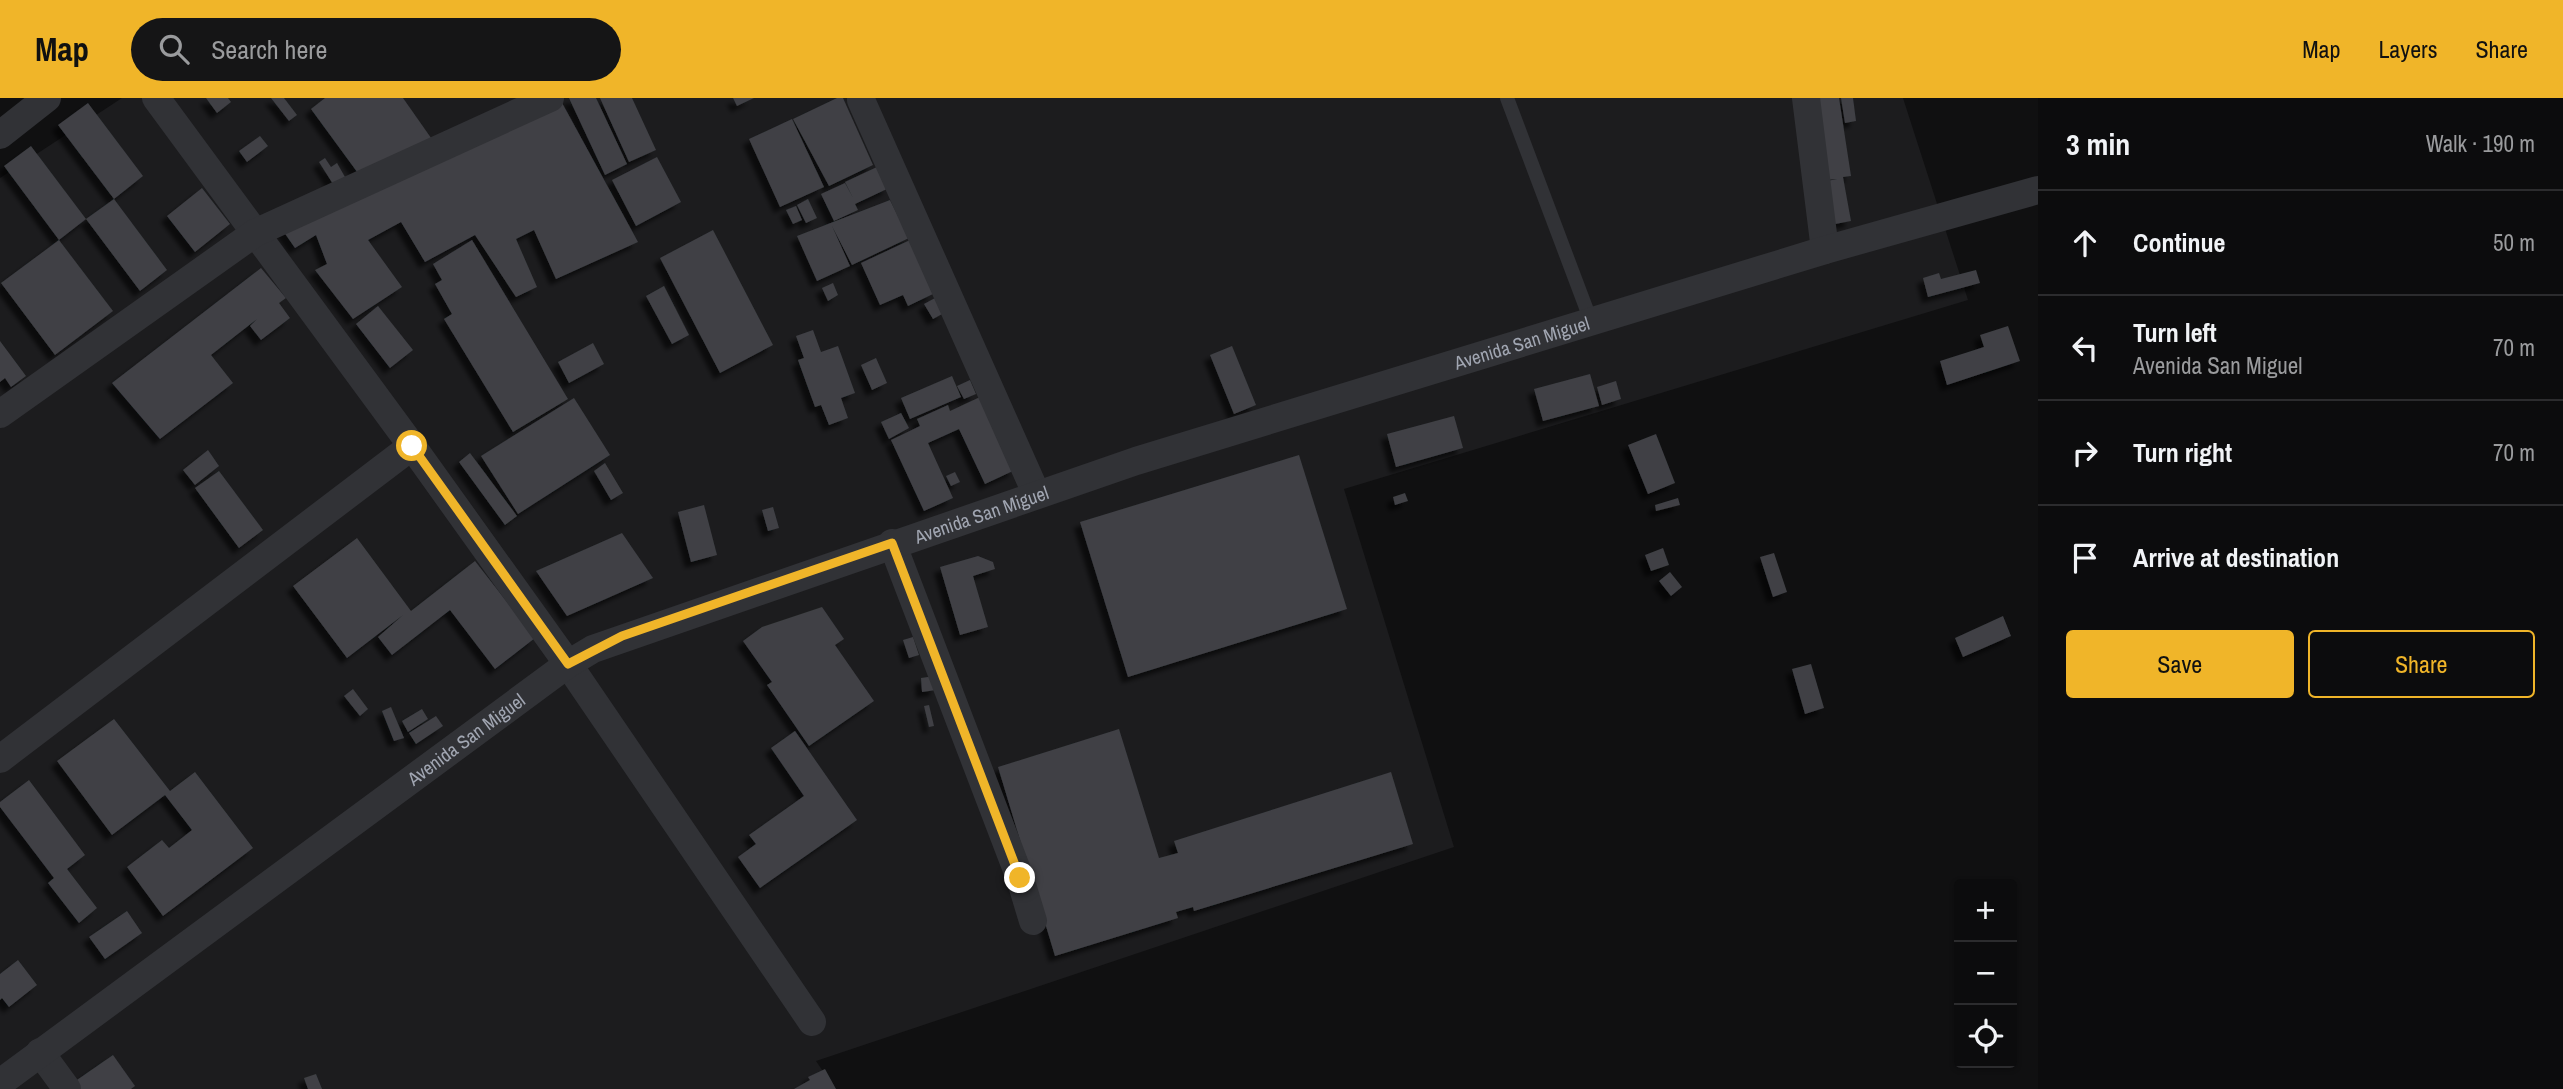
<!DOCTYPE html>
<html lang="en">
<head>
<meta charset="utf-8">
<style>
	:root { --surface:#0c0c0d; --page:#151516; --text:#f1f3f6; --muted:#9a9b9d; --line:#2c2c2e; --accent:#f0b529 }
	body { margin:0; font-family:"Archivo Narrow",sans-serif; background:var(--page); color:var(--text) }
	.controls { position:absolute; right:21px; bottom:21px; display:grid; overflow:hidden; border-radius:7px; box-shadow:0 2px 5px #0004 }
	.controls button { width:63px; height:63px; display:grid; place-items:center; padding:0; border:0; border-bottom:2px solid var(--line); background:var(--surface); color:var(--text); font:35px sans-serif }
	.stop { position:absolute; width:21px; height:21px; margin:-16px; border:5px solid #f0b529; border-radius:50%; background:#fff }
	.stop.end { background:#f0b529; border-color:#fff; box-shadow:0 2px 7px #0008 }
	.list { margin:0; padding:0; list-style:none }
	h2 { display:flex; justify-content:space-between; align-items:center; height:91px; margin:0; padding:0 28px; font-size:30px }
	h2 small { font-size:23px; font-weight:400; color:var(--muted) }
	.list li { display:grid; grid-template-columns:46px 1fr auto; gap:21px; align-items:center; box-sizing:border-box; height:105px; padding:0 28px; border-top:2px solid var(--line) }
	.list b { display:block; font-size:26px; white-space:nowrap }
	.list p { margin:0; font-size:23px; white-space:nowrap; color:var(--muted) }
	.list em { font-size:23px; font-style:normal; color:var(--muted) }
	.actions { display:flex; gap:14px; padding:21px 28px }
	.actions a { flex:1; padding:16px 0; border:2px solid var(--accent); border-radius:7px; text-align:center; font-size:24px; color:var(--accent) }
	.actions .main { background:var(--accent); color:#111 }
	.icon { flex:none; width:38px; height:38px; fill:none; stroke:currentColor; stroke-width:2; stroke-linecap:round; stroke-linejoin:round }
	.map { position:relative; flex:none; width:2038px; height:991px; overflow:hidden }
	header { display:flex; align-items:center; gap:42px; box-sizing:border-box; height:98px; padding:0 35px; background:var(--accent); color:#111 }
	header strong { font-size:33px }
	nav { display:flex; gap:38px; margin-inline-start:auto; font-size:24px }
	.search { width:490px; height:63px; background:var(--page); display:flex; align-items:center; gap:18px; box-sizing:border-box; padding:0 24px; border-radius:38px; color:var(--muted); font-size:26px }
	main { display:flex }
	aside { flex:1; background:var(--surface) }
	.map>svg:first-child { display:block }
</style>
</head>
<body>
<header>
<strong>Map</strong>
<div class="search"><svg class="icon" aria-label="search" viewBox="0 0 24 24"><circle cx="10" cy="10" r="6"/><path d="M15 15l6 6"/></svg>Search here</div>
<nav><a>Map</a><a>Layers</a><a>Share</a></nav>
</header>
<main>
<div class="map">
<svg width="2038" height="991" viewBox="0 0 2038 991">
	<defs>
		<filter id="shadow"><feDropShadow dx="-6" dy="6" stdDeviation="2" flood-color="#0009"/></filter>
	</defs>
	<rect width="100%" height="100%" fill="#101011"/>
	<path fill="#1c1c1e" d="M122,0H1903L1968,202L1344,391L1454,749L816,963L835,991H0V80Z"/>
	<g fill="#3f4045" filter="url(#shadow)">
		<path d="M206,0H228L231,4L217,15Z"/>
		<path d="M271,0H284L297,17L289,23Z"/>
		<path d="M325,0H403L436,47L363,82L311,11Z"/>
		<path d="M569,0H596L627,66L605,77Z"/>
		<path d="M600,0H632L656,52L629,64Z"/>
		<path d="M733,0H754L737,8Z"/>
		<path d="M837,0H843L873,67L829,88L793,21Z"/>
		<path d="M1812,0H1839L1851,78L1843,79L1851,123L1830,127L1822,84L1837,81L1824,82Z"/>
		<path d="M1841,0H1853L1856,23L1845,25Z"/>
		<path d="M561,3L638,144L556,181L534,132L516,141L537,189L516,199L475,137L425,164L401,124L368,142L402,189L353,221L315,172L327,166L316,137L295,150L279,127Z"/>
		<path d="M88,5L143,78L114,101L58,27Z"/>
		<path d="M792,21L824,89L780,109L749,41Z"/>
		<path d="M260,38L268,48L247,64L239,53Z"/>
		<path d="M31,48L86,121L59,142L4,68Z"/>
		<path d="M657,59L681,104L636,128L612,82Z"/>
		<path d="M325,60L331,69L337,65L345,79L333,86L319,64Z"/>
		<path d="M879,68L889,90L855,106L858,112L834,123L821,96L845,85L853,100L845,84Z"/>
		<path d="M202,90L230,126L195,154L167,118Z"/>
		<path d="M114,101L167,172L140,193L86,121Z"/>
		<path d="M808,101L817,120L806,125L797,107Z"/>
		<path d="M890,102L909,140L852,167L832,128L850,168L817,183L797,138Z"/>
		<path d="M796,108L802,122L793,126L786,112Z"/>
		<path d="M713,132L773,247L720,275L660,160Z"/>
		<path d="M59,142L113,213L55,257L1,185Z"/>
		<path d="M472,142L568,301L513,334L444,221L452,216L435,186L442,182L433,166Z"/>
		<path d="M910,142L933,196L908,208L903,197L880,207L861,165Z"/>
		<path d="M261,170L286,200L279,205L290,220L261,242L250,228L257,221L211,257L233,285L160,341L112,285Z"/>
		<path d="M1976,172L1980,185L1928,199L1923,180L1939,175L1941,181Z"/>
		<path d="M833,185L838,197L828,203L822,190Z"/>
		<path d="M664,188L689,237L672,246L646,198Z"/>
		<path d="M935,200L944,215L933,221L924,206Z"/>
		<path d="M378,208L413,252L390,270L356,226Z"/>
		<path d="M2008,228L2020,263L1947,287L1940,263L1984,249L1980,237Z"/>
		<path d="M813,232L821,254L838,248L855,295L841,300L848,320L829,327L821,307L815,309L798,262L804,260L796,238Z"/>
		<path d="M0,243L26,278L11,289L5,280L0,284Z"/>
		<path d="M593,245L604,266L569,285L558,264Z"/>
		<path d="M1232,248L1256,307L1234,316L1210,257Z"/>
		<path d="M876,260L887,285L872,292L861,267Z"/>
		<path d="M1590,276L1599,308L1543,323L1534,291Z"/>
		<path d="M952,278L961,299L910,321L901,300Z"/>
		<path d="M970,282L976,296L964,301L957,288Z"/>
		<path d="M1616,283L1621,301L1602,307L1597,289Z"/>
		<path d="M980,299L1015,372L985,386L959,331L928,345L953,400L924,413L891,342L920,328L917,321L948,307L950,313Z"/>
		<path d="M574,300L610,357L518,416L481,358Z"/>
		<path d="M901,315L909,330L889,341L881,324Z"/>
		<path d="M1454,318L1463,350L1396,369L1387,336Z"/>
		<path d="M1656,336L1675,385L1648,396L1628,347Z"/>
		<path d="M208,352L219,368L195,387L183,372Z"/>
		<path d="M470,355L517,418L505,427L459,364Z"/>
		<path d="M1299,357L1347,511L1128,579L1080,424Z"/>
		<path d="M605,365L623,395L611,402L594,373Z"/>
		<path d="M219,373L263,432L239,450L195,390Z"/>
		<path d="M955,374L960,384L951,388L946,378Z"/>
		<path d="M1405,395L1408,403L1395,407L1393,399Z"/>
		<path d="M1678,400L1680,407L1656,413L1655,407Z"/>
		<path d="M704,407L717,457L691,464L678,414Z"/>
		<path d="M773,409L779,430L768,433L762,412Z"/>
		<path d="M622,435L653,480L567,518L536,473Z"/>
		<path d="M357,440L411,513L475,463L535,540L495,571L450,512L392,557L378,539L403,517L347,560L293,488Z"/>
		<path d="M1663,450L1669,467L1651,473L1645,457Z"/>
		<path d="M1774,455L1787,494L1773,499L1760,459Z"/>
		<path d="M978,458L993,464L995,471L973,478L988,529L960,537L940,469Z"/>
		<path d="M1670,474L1682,489L1671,498L1659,483Z"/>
		<path d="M822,509L844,541L835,547L874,603L809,648L767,587L772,584L743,543L762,529Z"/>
		<path d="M2003,518L2011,538L1963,559L1955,540Z"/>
		<path d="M913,539L919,557L909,560L903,542Z"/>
		<path d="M1811,566L1824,610L1805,616L1792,571Z"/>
		<path d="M935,578L936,592L922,594L921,580Z"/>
		<path d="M353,591L368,611L360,618L344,598Z"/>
		<path d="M929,607L934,628L929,629L924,608Z"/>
		<path d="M391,609L404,640L394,643L382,613Z"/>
		<path d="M422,611L428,621L408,634L402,623Z"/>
		<path d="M436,618L443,628L416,646L409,635Z"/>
		<path d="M114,621L170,693L195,674L253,750L163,818L127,769L162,742L169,750L192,732L165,697L112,737L57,663Z"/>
		<path d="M1119,631L1159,760L1178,755L1174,743L1391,674L1413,746L1194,813L1193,809L1176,814L1178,820L1055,858L998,669Z"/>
		<path d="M795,633L857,722L760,790L738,759L756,746L749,737L804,698L771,650Z"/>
		<path d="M29,682L85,757L67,771L97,810L79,825L48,785L54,780L0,709V704Z"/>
		<path d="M127,813L142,835L105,861L89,839Z"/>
		<path d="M18,862L37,887L9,909L2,900L0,902V876Z"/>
		<path d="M113,957L135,988L131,991H79L74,984Z"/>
		<path d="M825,971L836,991H794L810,982L808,979Z"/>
		<path d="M316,976L322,991H308L304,980Z"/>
	</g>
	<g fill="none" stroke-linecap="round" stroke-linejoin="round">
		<path stroke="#313236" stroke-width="14" d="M1507,0L1591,223"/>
		<g stroke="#313236" stroke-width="28">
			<path d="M156,0L412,348L568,566L812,924"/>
			<path d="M1806,0L1825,152"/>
			<path d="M861,2L1036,395"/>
			<path d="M0,37L47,0"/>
			<path d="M0,316L255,135L550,0"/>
			<path d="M892,445L1020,780L1033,823"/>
			<path d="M0,661L412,348"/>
			<path d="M40,954L67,991"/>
			<path id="s1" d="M0,985L568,566L593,551L1136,363L1825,152L2038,92"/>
		</g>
	</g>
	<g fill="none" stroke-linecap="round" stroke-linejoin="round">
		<path stroke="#f0b529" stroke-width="9" d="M412,348L568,566L622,538L892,445L1020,780"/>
	</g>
	<g text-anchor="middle" stroke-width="7" stroke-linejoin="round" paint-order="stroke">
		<g font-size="19" fill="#a1a6b2" stroke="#0b0b0c">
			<text dy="7" stroke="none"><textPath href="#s1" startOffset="1713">Avenida San Miguel</textPath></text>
			<text dy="7" stroke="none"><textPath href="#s1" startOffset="1146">Avenida San Miguel</textPath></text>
			<text dy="7" stroke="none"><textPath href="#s1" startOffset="579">Avenida San Miguel</textPath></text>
		</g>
	</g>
</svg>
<div class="controls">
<button>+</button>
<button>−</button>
<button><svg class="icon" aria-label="locate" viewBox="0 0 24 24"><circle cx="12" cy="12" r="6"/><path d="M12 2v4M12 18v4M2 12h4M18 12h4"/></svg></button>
</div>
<div class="stop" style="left:412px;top:348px"></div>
<div class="stop end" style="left:1020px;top:780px"></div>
</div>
<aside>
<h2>3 min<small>Walk · 190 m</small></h2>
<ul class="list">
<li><svg class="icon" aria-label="ahead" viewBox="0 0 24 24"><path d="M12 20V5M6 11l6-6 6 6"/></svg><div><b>Continue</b></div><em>50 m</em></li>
<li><svg class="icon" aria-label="left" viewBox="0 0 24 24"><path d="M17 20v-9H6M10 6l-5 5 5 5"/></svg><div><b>Turn left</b><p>Avenida San Miguel</p></div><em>70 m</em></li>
<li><svg class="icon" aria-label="right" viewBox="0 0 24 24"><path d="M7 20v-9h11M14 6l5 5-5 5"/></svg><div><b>Turn right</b></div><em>70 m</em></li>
<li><svg class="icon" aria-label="arrive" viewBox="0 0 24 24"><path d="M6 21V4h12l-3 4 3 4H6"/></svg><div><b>Arrive at destination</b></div></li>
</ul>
<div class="actions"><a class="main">Save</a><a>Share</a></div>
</aside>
</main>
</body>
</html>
